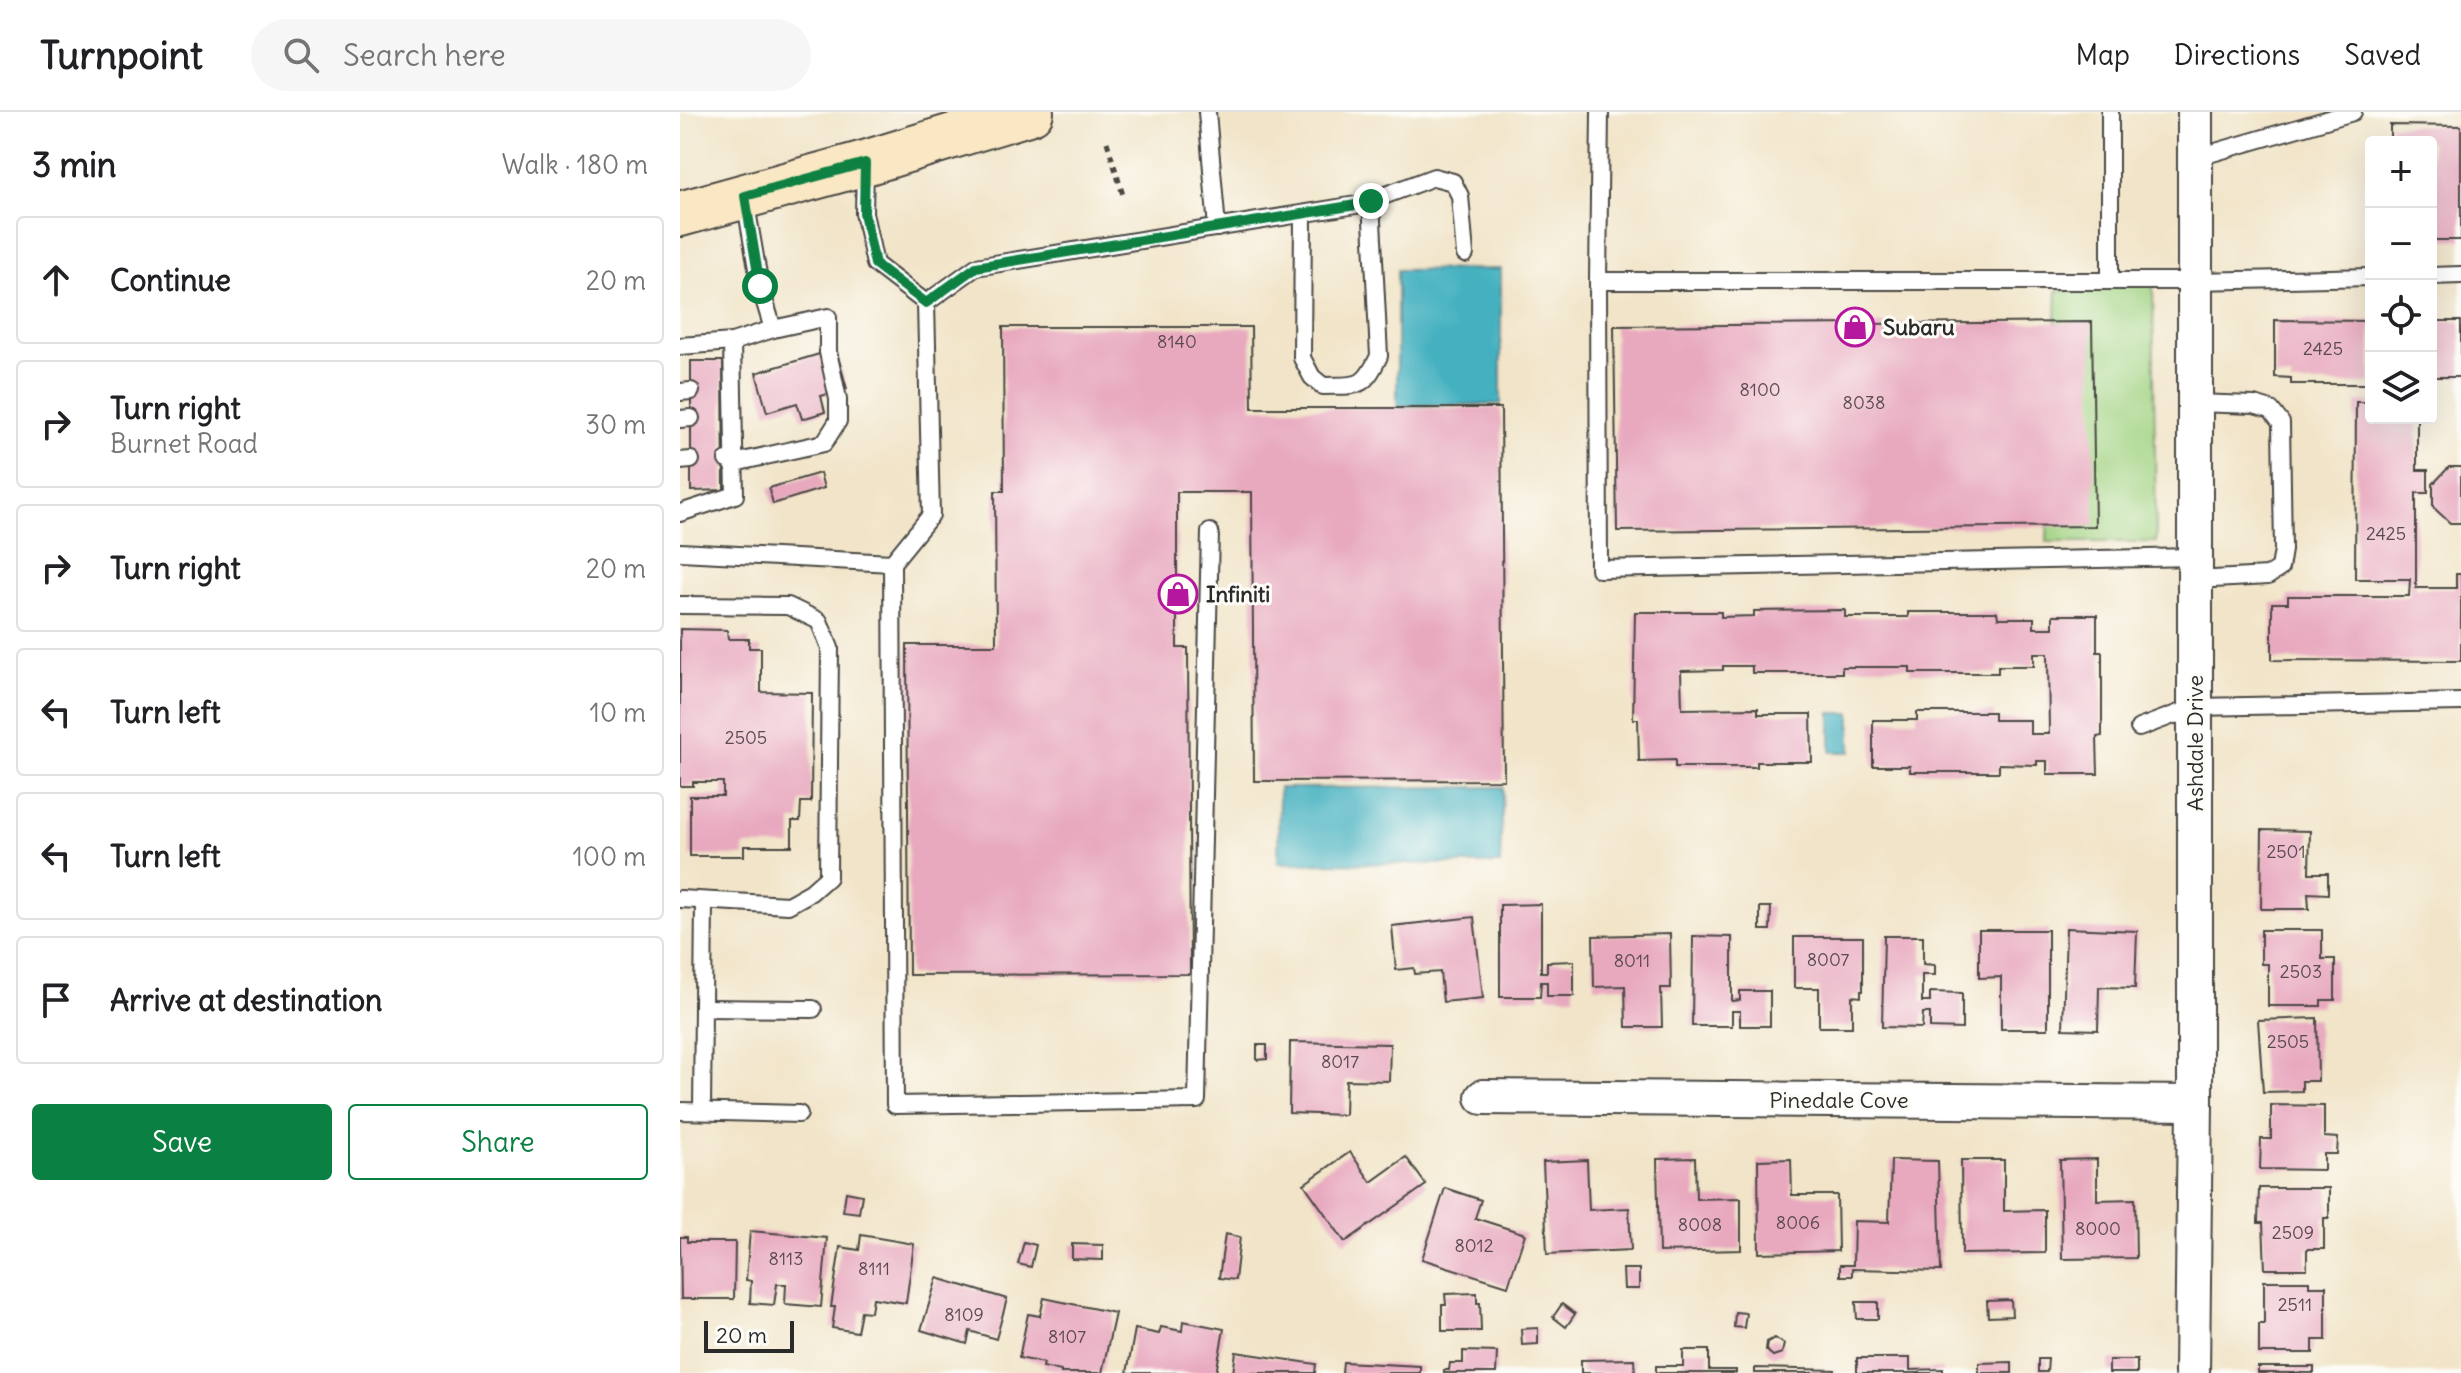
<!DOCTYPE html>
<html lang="en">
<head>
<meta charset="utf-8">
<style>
	:root { --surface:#fff; --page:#f6f6f6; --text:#202124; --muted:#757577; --line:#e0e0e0; --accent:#0b8043 }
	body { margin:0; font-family:Delius,sans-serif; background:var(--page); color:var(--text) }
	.controls { position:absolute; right:24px; top:24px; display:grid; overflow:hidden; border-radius:8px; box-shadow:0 8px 32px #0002 }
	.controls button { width:72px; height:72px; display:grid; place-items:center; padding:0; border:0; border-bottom:2px solid var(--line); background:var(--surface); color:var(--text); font:40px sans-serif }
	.scale { position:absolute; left:24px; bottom:20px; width:90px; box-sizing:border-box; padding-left:8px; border:4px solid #2b2b2b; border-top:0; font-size:22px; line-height:28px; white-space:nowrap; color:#2b2b2b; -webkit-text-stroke:6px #fdfcf7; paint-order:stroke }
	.stop { position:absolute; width:24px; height:24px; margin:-18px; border:6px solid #0b8043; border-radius:50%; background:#fff }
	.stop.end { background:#0b8043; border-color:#fff; box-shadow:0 2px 8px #0008 }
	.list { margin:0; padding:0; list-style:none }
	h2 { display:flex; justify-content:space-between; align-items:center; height:104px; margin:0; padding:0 32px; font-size:34px }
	h2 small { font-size:26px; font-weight:400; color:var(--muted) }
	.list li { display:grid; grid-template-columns:52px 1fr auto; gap:24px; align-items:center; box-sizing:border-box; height:128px; margin:0 16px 16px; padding:0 16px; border:2px solid var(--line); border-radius:8px }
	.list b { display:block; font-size:30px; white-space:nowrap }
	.list p { margin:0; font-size:26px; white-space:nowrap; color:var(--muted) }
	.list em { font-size:26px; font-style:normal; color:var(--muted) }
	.actions { display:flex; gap:16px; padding:24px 32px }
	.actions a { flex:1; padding:18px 0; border:2px solid var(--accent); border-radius:8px; text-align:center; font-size:28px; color:var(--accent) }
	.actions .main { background:var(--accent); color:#fff }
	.icon { flex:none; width:44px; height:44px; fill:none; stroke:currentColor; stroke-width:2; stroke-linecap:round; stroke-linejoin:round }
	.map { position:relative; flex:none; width:1781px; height:1261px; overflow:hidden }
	header { display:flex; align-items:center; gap:48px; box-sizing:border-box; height:112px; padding:0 40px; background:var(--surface); border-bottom:2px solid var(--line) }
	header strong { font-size:38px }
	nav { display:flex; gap:44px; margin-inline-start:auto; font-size:28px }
	.search { width:560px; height:72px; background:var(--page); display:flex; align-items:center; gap:20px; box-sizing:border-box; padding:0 28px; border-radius:44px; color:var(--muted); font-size:30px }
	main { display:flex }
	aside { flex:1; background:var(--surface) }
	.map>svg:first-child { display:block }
</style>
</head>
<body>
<header>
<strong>Turnpoint</strong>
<div class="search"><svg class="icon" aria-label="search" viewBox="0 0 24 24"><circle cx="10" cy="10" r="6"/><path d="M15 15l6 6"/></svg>Search here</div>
<nav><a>Map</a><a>Directions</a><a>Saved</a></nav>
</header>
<main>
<aside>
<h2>3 min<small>Walk · 180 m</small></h2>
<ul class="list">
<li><svg class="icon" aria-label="ahead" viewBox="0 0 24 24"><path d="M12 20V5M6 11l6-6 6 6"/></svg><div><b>Continue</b></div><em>20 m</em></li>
<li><svg class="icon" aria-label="right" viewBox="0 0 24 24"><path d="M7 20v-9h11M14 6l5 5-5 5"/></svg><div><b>Turn right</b><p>Burnet Road</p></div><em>30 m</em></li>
<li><svg class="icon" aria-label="right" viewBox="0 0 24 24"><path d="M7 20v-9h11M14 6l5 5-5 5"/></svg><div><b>Turn right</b></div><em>20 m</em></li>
<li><svg class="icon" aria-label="left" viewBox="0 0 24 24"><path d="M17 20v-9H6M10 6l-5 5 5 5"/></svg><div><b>Turn left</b></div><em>10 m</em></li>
<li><svg class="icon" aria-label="left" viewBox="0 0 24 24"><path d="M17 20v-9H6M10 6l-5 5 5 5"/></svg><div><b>Turn left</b></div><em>100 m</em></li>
<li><svg class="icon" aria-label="arrive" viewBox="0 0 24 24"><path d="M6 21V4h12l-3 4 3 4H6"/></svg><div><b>Arrive at destination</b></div></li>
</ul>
<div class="actions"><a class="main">Save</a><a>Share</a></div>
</aside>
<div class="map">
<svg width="1781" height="1261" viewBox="0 0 1781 1261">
	<rect width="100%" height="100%" fill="#fdfcf7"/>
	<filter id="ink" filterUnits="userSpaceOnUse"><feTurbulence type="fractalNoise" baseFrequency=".0125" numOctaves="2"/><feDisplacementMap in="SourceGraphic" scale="16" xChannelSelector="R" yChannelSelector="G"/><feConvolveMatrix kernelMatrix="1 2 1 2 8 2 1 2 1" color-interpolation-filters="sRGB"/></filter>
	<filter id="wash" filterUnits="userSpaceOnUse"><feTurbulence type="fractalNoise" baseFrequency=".006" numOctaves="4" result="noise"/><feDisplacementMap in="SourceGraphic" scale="32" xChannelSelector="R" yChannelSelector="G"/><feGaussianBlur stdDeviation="1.8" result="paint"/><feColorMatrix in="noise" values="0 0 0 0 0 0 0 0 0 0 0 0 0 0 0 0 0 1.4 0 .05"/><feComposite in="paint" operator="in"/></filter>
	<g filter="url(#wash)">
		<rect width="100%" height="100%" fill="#f1e4c8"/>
		<path fill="#a1d382" stroke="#667f56" stroke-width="2" d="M1473,169L1476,430H1367L1377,179Z"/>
		<g fill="#44b1c0" stroke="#386e76" stroke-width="2">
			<path d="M821,157V292L717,294V158Z"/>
			<rect x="1151" y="601" width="20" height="39"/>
			<path d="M823,675L820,752L598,751L599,676Z"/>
		</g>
		<g id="blocks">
			<g fill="#e8a9bf">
				<path d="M1710,13L1781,14V128H1751V30H1710Z"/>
				<path d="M1595,208L1691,209V272H1611V266L1595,265Z"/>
				<rect x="1751" y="209" width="30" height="56"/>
				<path d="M1412,210L1415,414L937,419L934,214Z"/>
				<path d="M323,215H571L572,296H821L824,668L574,669L572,380H497V536H508L510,862L229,863L227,533H316L315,379H324Z"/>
				<path d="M156,237L167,277L141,284L145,300L122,307L117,291L87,300L76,261Z"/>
				<path d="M11,249H43L44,378L11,379Z"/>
				<path d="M1676,290H1691V306H1737V358H1748V381H1736V476H1776V462H1781V549L1592,548V491H1608V484H1729L1730,467H1675Z"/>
				<path d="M1769,355H1781V411H1770L1753,395V372Z"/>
				<path d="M140,361L144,376L93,392L89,376Z"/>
				<path d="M1165,498V505H1228V500H1317L1318,506H1354V516H1373V503H1417V540H1422V624L1417,625L1418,662H1367V649H1357V653L1319,652V660H1230V654H1193V608H1237V600H1314V608H1350V622H1369L1368,541H1354V554H1318V561H1230V555H1162V561H1072V554H1043V558L1001,559L1002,597L1078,596V602H1131L1132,650H1077V655H995V648L959,649L958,607H953L955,500H1041V505L1074,504V499Z"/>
				<path d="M0,517L47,518L48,527H69V536H81V580L132,581L131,690H121L120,709H112V734H64V744H10V684H43V670H13V674H0Z"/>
				<path d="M1582,718L1630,719L1629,761H1648V782L1628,781L1629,797H1581Z"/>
				<path d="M861,792V860H867V850L894,849V884H867V870H861L860,885H820V793Z"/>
				<path d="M1080,795H1091L1090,818H1080Z"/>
				<path d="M794,805L803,886L763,890L760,860L735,862L734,856L716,858L712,814Z"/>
				<path d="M1386,816L1457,819L1455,876L1419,875L1418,918L1383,917Z"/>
				<path d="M1299,818H1368V917H1321V865L1299,866Z"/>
				<path d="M1581,818H1642V847H1655V888H1641V894H1588V852H1581Z"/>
				<path d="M990,822L991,876H981L982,915H946L945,874L914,875L913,824Z"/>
				<path d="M1013,824L1052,825V889L1060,888V879H1090V914H1060V899H1052V914H1012Z"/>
				<path d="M1204,824H1243V852L1255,853V863H1242V890H1250V880L1282,881V917L1250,916V901H1243L1242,916L1202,915Z"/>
				<path d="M1114,825H1183V879H1181V885L1172,884V915H1139V876H1114Z"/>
				<path d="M1637,906L1638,969H1622V979L1583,980L1578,908Z"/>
				<path d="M610,930L710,932L709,969L666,968L665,1003L609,1001Z"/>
				<path d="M577,933H587V947L577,948Z"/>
				<path d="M1591,993L1644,994V1025L1658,1026L1657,1042H1644V1058L1580,1057L1581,1027H1591Z"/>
				<path d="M670,1040L691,1070L726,1045L746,1073L665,1130L624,1072Z"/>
				<path d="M1015,1046L1016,1087L1061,1086V1138L979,1140L977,1047Z"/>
				<path d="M1111,1047L1112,1083H1157L1158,1139L1079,1141L1078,1048Z"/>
				<path d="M1417,1047V1088L1455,1087L1456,1146L1382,1147L1380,1048Z"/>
				<path d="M907,1048L909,1098L949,1096L951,1138L867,1142L863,1050Z"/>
				<path d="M1211,1048L1258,1049L1261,1159L1172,1157V1164H1160V1153H1173L1174,1109L1209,1110Z"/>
				<path d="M1281,1048H1324V1099L1365,1098V1141L1282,1142Z"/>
				<path d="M765,1076L801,1088L795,1106L845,1122L828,1174L742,1147Z"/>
				<path d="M1579,1076H1649V1106H1644V1137H1627V1157H1585L1583,1111H1578Z"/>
				<path d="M166,1080L182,1083L179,1101L163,1099Z"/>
				<path d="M70,1119L147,1126L141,1195L105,1192L106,1172H97L94,1193L70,1191L71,1169L66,1168Z"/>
				<path d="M545,1122L560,1125L555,1168L539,1166Z"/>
				<path d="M181,1123L234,1132L226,1191L193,1186L191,1200L181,1199L177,1220L152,1216L155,1195H151L160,1135L179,1138Z"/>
				<path d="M0,1125H7V1130H55L54,1187H1Z"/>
				<path d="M344,1130L356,1133L351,1155L338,1152Z"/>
				<path d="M392,1132L423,1133V1148L392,1147Z"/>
				<path d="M943,1157H959V1177H944Z"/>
				<path d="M257,1166L327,1187L316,1227L290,1219L287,1232L241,1218Z"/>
				<path d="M1584,1169H1629V1174H1646V1228H1633V1241H1579V1212H1584Z"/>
				<path d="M797,1181V1191H800L801,1219H762V1193H766L765,1182Z"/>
				<path d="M364,1186L435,1201L422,1261H381V1259L363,1255L364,1251L339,1246L348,1202L360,1204Z"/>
				<path d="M1331,1188L1332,1204L1308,1205L1307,1189Z"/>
				<path d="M1176,1190H1198V1207H1177Z"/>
				<path d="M882,1192L895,1202L886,1215L873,1205Z"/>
				<path d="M1055,1200L1066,1201L1064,1216L1054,1215Z"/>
				<path d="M503,1209L544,1217L536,1261H447L455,1217L479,1222L481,1215L502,1219Z"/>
				<path d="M858,1216V1232L842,1233L841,1217Z"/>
				<path d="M1095,1226L1104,1232L1102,1241L1093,1244L1086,1238L1087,1230Z"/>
				<path d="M1003,1238H1029V1258H1056V1261H976V1254H1003Z"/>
				<path d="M783,1239L817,1240L816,1261H764V1258H769L770,1251H783Z"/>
				<path d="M556,1240L636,1252L635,1261H553Z"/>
				<path d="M1177,1246H1230V1258L1263,1257V1261H1177Z"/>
				<path d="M954,1247L955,1261H901V1248Z"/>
				<path d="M1358,1247H1368L1367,1260H1358Z"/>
				<rect x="1429" y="1248" width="28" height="13"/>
				<path d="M663,1250L740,1254V1261H662Z"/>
				<path d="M1332,1250V1261H1299V1251Z"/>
				<rect x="1578" y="1255" width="56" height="6"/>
				<path d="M1075,1256L1155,1258V1261H1075Z"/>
			</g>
		</g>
	</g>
	<g filter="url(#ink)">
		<use href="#blocks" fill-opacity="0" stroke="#494743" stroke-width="2"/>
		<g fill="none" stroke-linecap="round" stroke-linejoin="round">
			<g stroke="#494743" stroke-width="20">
				<g id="service">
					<path d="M527,0L537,116"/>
					<path d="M920,0L918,169L919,457L1515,445"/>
					<path d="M1515,46L1673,0"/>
					<path d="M185,53L184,101L195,152L246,191L296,155L682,92L754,65L773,70L780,84L785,142"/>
					<path d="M623,102L622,246L632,265L643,274C678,273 683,278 699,244L691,89"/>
					<path d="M1751,164L1781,163"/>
					<path d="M918,169H1515L1691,165"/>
					<path d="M1430,169V0"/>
					<path d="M0,234L52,230"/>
					<path d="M0,280L11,279"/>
					<path d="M1515,291L1574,293L1591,298L1601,311L1603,438L1600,456L1588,464L1515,468"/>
					<path d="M0,307L11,306"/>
					<path d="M47,348L54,351L144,331L158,309V287L148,240V205L93,217"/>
					<path d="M0,349L11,348"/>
					<path d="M0,401L55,383L52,230L93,217L80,174L65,87"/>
					<path d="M0,440L212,451L251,403L246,191"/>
					<path d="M212,451L215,993L517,988L530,420"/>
					<path d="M0,493L108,494L139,509L150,536L148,765L131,780L108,793L0,787"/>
					<path d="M1459,616L1515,595L1781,590"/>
					<path d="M24,896L133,897"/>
					<path d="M0,999L119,1002"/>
					<path d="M22,999L24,789"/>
				</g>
			</g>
			<g stroke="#494743" stroke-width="38">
				<g id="minor">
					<path d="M803,985L1515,991"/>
					<path d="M1512,1261L1515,991V0"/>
				</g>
			</g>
			<g stroke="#494743" stroke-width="48">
				<path id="secondary" d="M0,102L185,51L351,0"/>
			</g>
			<path stroke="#494743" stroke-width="5" stroke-dasharray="6 6" stroke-linecap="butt" d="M427,30L443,83"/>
			<use href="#service" stroke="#fff" stroke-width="16"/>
			<use href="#minor" stroke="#fff" stroke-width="34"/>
			<use href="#secondary" stroke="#fae7c3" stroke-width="44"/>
		</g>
	</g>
	<g fill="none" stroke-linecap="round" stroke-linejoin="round" filter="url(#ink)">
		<path stroke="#0b8043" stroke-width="10" d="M80,174L65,84L185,51L184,101L195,152L246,191L296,155L682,92L691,89"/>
	</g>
	<defs>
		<g id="shop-ring" transform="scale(2)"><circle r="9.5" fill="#fdfcf7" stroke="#b5179e" stroke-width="1.5"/><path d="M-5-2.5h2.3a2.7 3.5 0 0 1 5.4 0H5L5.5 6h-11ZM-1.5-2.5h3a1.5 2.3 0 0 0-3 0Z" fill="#b5179e"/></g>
	</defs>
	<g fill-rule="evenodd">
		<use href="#shop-ring" x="1175" y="215"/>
		<use href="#shop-ring" x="498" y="482"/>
	</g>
	<g text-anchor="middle" stroke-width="6" stroke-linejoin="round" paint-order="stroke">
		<g font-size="18" fill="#5a4a50">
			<text x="497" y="236">8140</text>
			<text x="1643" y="243">2425</text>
			<text x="1080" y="284">8100</text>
			<text x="1184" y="297">8038</text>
			<text x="1706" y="428">2425</text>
			<text x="66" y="632">2505</text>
			<text x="1606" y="746">2501</text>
			<text x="1148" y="854">8007</text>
			<text x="952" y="855">8011</text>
			<text x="1621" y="866">2503</text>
			<text x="1608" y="936">2505</text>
			<text x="660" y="956">8017</text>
			<text x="1118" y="1117">8006</text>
			<text x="1020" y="1119">8008</text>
			<text x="1418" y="1123">8000</text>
			<text x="1613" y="1127">2509</text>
			<text x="794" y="1140">8012</text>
			<text x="106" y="1153">8113</text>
			<text x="194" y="1163">8111</text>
			<text x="1615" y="1199">2511</text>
			<text x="284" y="1209">8109</text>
			<text x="387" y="1231">8107</text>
		</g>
		<g font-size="22" font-weight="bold" fill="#2b2b2b" stroke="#fdfcf7" text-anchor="start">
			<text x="1203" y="223">Subaru</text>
			<text x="526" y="490">Infiniti</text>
		</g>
		<g font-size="22" fill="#2b2b2b" stroke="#fdfcf7">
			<text transform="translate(1515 631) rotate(-90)" y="8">Ashdale Drive</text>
			<text x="1159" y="996">Pinedale Cove</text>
		</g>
	</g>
</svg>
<div class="controls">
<button>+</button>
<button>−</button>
<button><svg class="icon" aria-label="locate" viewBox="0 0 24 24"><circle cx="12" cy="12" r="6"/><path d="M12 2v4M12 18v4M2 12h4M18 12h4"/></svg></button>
<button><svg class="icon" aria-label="layers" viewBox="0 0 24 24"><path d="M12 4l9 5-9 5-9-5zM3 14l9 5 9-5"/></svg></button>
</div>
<div class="scale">20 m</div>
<div class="stop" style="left:80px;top:174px"></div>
<div class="stop end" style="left:691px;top:89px"></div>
</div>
</main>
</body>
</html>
